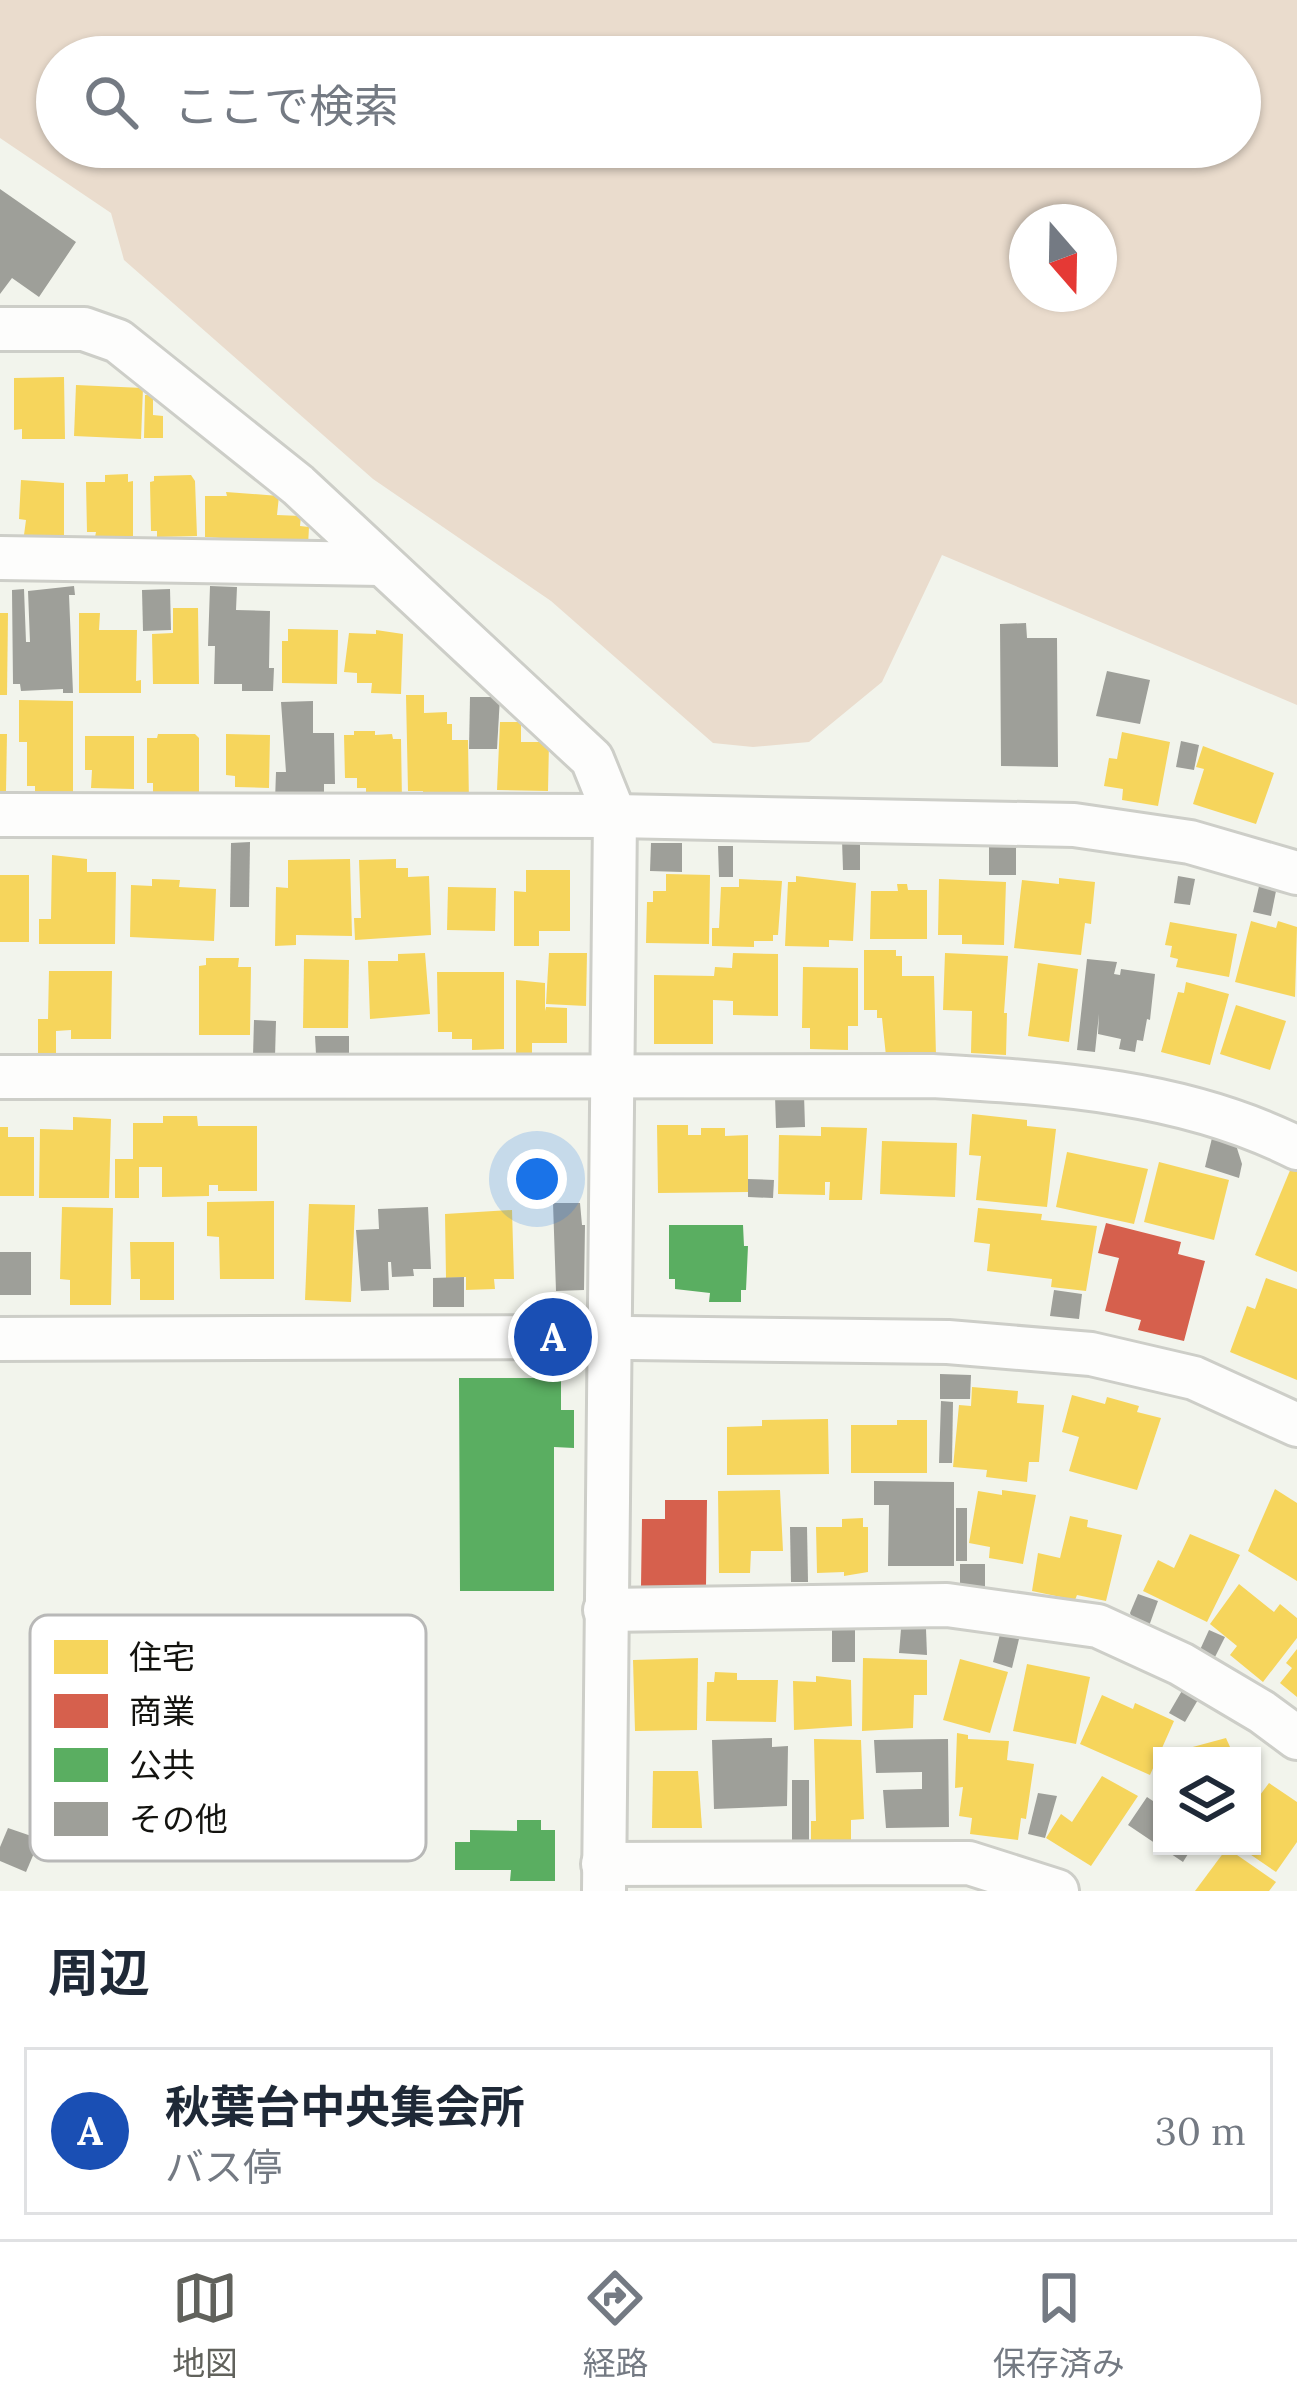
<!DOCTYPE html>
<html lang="ja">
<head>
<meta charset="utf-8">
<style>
	:root { --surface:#fff; --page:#f6f6f7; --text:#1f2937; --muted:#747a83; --line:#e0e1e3; --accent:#61625c }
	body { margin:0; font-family:Lora,"Noto Sans JP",serif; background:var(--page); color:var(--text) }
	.controls { position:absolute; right:36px; bottom:36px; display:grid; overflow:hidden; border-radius:0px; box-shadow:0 3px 9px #0004 }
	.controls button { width:108px; height:108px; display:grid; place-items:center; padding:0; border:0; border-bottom:3px solid var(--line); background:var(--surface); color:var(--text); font:60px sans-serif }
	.compass { position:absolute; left:1009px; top:204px; width:108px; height:108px; border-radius:50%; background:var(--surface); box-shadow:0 3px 9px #0004; rotate:160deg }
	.you { position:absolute; left:537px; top:1179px; width:42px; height:42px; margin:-30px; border:9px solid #fff; border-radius:50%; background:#1a73e8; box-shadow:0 0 0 18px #1a73e833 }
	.badge { display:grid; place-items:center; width:78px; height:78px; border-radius:50%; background:var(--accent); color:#fff; font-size:39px; font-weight:700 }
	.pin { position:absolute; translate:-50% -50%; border:6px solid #fff; box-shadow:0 3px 12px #0006 }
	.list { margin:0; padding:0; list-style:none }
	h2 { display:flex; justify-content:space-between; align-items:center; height:156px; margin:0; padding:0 48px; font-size:51px }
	h2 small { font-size:39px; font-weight:400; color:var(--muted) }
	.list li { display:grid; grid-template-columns:78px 1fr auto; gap:36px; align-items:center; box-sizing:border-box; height:168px; margin:0 24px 24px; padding:0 24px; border:3px solid var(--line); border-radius:0px }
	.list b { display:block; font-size:45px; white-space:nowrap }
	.list p { margin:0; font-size:39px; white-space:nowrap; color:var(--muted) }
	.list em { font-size:39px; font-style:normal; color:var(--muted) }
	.icon { flex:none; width:66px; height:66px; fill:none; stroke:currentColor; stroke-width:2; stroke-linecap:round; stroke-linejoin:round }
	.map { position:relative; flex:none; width:1297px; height:1891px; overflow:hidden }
	.search { position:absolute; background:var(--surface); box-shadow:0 3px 9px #0004; left:36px; right:36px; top:36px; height:132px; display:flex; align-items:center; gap:30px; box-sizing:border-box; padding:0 42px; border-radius:66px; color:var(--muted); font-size:45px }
	.sheet { height:348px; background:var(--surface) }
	nav { display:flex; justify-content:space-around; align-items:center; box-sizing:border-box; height:168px; border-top:3px solid var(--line); background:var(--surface); font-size:33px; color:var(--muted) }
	nav a { display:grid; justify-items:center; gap:6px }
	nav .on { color:var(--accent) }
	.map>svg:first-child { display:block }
</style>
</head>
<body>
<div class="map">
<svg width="1297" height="1891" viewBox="0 0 1297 1891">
	<rect width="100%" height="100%" fill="#f2f4ec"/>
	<path fill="#eadccd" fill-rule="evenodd" d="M0,0H1297V705L942,555L882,682L809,742L753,747L713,743L551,601L373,479L124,260L111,213L0,138ZM57,57H1240V147H57ZM1027,222H1099V294H1027Z"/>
	<g fill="#f6d55c">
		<path d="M64,377L65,439H22V429L14,430V378Z"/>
		<path d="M76,385L143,388L141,439L74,436Z"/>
		<path d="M145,395H153V415L163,416V438H144Z"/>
		<path d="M128,474V482L133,481V536L95,537L96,532H87L86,482H105V475Z"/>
		<path d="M191,475L195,481L197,536L157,537V531H151L150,482L154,481V476Z"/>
		<path d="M21,480L64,483V538L24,535L26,520L19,519Z"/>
		<path d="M226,492L279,496L277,515L301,516L300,526L309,527L308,546L220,543V538L205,537V496H227Z"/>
		<path d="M173,608H198L199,684H153L152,634L173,633Z"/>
		<path d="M0,613H8L7,695H0Z"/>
		<path d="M79,613H100L99,630H137L136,681L141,680V693H79Z"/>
		<path d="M288,629L338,630L337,684L282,683V641H288Z"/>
		<path d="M376,630L403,634L401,694L371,693L372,683H357V673L344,672L349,633L376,634Z"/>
		<path d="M406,695H424V713L447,712V724H452V740H468L469,804H423V791H408Z"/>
		<path d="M19,700L73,701V797H35V786H27V742H19Z"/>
		<path d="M500,722H521V742H549L548,791L497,790Z"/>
		<path d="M354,731H375V735L392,734L393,739H401L402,802L366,803V788H357V778H345L344,735H354Z"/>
		<path d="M1122,732L1170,742L1158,806L1122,800L1123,789L1104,786L1109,758L1117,759Z"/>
		<path d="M0,734H7L6,791H0Z"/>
		<path d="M158,734H195L199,738V793H153V783H147V738H157Z"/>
		<path d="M226,734L270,735L269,788L235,787V776L226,775Z"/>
		<path d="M85,736H134V789L91,788L92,770H85Z"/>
		<path d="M1203,746L1274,773L1256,824L1193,804L1204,769L1196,767Z"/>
		<path d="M52,855L87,859V872H116L115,944H39V919H51Z"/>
		<path d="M350,859L352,936L296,935V945L275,946L276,887L288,888V860Z"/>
		<path d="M396,859V868H408V877L429,876L431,935L355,940L354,918H361L359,860Z"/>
		<path d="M526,870H570V931H539V946H514V891L526,892Z"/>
		<path d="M666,874L710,875L709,944L646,943L647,902H653V891H666Z"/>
		<rect x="0" y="875" width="29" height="67"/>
		<path d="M796,876L856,883L853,941L829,940V947L785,946L788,882H796Z"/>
		<path d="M1059,878L1095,882L1091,924L1085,923L1081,955L1014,948L1022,880L1059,884Z"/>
		<path d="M152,879L180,880L179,887L216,889L214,941L130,937L131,885L152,886Z"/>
		<path d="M739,879L782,881L778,935H773V941H754V947L712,946V928H719L721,887H739Z"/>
		<path d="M939,879L1006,882L1004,945L962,944V935H938Z"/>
		<path d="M897,884H907L908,890H927V939H870L871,891H898Z"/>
		<path d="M448,887L496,888L495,931L447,930Z"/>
		<path d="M1251,921L1276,928L1278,921L1297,927L1295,997L1235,982Z"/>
		<path d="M1170,922L1237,934L1229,977L1176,967L1178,959L1170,957L1172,946L1165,945Z"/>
		<path d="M864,950H896V956H902V976H934L936,1056H886L882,1018H877V1010H864Z"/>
		<path d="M425,953L430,1014L370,1019L368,961H398V954Z"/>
		<path d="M549,953H587L586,1006L546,1004Z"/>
		<path d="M733,953L778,954V1016L733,1015V1001L713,1000V1044H654V975L714,976L715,967L732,968Z"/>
		<path d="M945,953L1008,956L1004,1013H1007L1006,1055L971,1053L972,1011L943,1010Z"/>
		<path d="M206,958H239L238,967H251L250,1035H199V966L206,965Z"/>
		<path d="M304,959L349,960L348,1028H303Z"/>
		<path d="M1038,963L1078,969L1069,1042L1028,1036Z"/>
		<path d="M803,967L858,968V1026H848V1050L810,1049V1028H802Z"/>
		<path d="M49,971H112L111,1039H71V1030L56,1031V1055H38V1019H48Z"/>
		<path d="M437,972H504V1049L472,1050V1039H452V1032H438Z"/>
		<path d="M516,980L545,983V1011L546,1007L567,1008V1043H532V1054H516Z"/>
		<path d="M1186,982L1229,994L1210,1065L1161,1052L1178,992L1184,993Z"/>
		<path d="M1236,1005L1286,1021L1270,1070L1220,1054Z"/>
		<path d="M972,1114L1027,1120V1126L1056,1129L1047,1207L976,1200L981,1156L969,1155Z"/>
		<path d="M163,1116H197L198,1126H257V1191H218V1185H209V1196L162,1197V1167H139V1198H115V1159H133V1123H163Z"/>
		<path d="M73,1117L111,1119L109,1198H39L40,1129L73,1130Z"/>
		<path d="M657,1125H688V1135H701V1128H725V1136L748,1135V1192L658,1193Z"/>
		<path d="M0,1127H8V1137H34V1196H0Z"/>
		<path d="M821,1127L867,1128L862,1200H829L830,1182H825V1195L778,1194L779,1135L821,1136Z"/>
		<path d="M882,1141L957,1143L955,1197L880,1194Z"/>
		<path d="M1067,1152L1148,1169L1134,1224L1056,1207Z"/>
		<path d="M1159,1162L1229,1180L1214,1240L1144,1222Z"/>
		<path d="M1291,1168L1297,1170V1272L1255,1255Z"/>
		<path d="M274,1201V1279H220L219,1237L207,1236V1202Z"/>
		<path d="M309,1204L355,1205L351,1302L305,1300Z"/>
		<path d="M62,1207L113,1208L111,1305H70V1280L60,1279Z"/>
		<path d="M978,1208L1042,1214L1041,1220L1097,1226L1086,1291L1051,1287L1052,1279L987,1271L990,1244L974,1242Z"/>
		<path d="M512,1210L514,1279H494L495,1289L466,1290V1277L446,1278L445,1214Z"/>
		<path d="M130,1242H174V1300H140V1279H131Z"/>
		<path d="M1266,1278L1297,1289V1380L1230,1352L1247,1306L1255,1309Z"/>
		<path d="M972,1387L1018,1391L1017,1403L1044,1405L1039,1462H1029L1027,1482L986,1477L987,1470L953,1467L959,1405L971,1406Z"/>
		<path d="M1072,1395L1105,1404L1107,1397L1139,1406L1137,1412L1161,1418L1137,1490L1069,1471L1079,1437L1062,1432Z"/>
		<path d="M828,1419L829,1474L727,1475V1427L762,1426V1420Z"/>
		<path d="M897,1420H927V1473H851V1425H897Z"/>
		<path d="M1275,1489L1297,1503V1581L1248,1551Z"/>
		<path d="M780,1490L783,1551H751L750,1573H719L718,1491Z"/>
		<path d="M1002,1490L1036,1495L1023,1564L989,1558L990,1547L969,1543L978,1491L1002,1495Z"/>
		<path d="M1070,1516L1088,1520L1087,1527L1122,1535L1106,1601L1077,1595L1075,1600L1032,1591L1038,1553L1060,1558Z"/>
		<path d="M863,1518V1527H868V1572L844,1576V1572L817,1573L816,1527H842V1519Z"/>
		<path d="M1190,1534L1240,1555L1207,1622L1143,1591L1158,1560L1174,1568Z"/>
		<path d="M1239,1584L1274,1612L1280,1604L1297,1618V1638L1263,1682L1230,1655L1237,1646L1210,1624Z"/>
		<path d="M1297,1649V1697L1280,1683L1292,1668L1286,1663Z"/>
		<path d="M698,1658L697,1730L635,1731L633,1660Z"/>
		<path d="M863,1658L927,1660V1695H914L913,1728L862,1731Z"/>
		<path d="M960,1659L1008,1672L990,1733L943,1720Z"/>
		<path d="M1027,1664L1090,1677L1076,1744L1013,1731Z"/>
		<path d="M715,1672L737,1673V1680H778L776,1722L706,1721L707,1682H714Z"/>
		<path d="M816,1676L851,1680L852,1726L794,1730L793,1681L816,1682Z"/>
		<path d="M1102,1695L1133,1709L1135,1703L1174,1721L1150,1775L1080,1744Z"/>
		<path d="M957,1733L968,1735V1739L1009,1741L1007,1760L1034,1764L1026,1819L1021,1818L1018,1840L970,1834L972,1818L959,1816L963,1787L955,1788Z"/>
		<path d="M1226,1738L1234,1756H1191L1189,1748Z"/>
		<path d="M814,1739L861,1740L864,1819L851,1820V1840L811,1841V1821H816Z"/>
		<path d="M653,1771H698L702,1828H652Z"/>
		<path d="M1102,1776L1138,1796L1091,1866L1046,1838L1061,1814L1072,1822Z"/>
		<path d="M1269,1783L1297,1802V1842L1276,1872L1238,1846H1252V1789L1260,1795Z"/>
		<path d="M1227,1848L1276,1882L1269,1891H1195Z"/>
	</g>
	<g fill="#d6604d">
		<path d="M1106,1223L1181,1242L1178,1254L1205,1261L1184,1341L1138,1330L1141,1320L1105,1311L1119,1258L1098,1253Z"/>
		<path d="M665,1500H707L706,1587H641L642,1519H665Z"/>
	</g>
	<g fill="#5aae61">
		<path d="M669,1225H743L744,1246H748L746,1290H741V1302H709L710,1293L675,1289V1279H669Z"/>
		<path d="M459,1378H561V1410H574V1448L554,1447V1591H460Z"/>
		<path d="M517,1820H541V1830H555V1881H510L511,1870H455V1842H470V1830L517,1831Z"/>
	</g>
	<g fill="#9e9f99">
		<path d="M0,189L76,242L39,297L12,278L0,294Z"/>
		<path d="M74,586L75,595H69L73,693H63V689L21,691L20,684H13L12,590L24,589L26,642H30L28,591Z"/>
		<path d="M210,586L237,587L236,610L270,611L269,668H274L273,691H242V684H214L215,646H208Z"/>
		<path d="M170,589L171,630L143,631L142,590Z"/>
		<path d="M1026,623L1027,638H1057L1058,767L1001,766L1000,624Z"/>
		<path d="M1107,671L1150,680L1140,724L1096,716Z"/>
		<path d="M470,697H500L497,749H469Z"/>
		<path d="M313,701V733H334L335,784H324V799L275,801L276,772H286L281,702Z"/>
		<path d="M1181,741L1199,745L1194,770L1176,767Z"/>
		<path d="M860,839V870H843L842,840Z"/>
		<path d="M250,842L249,907H230L231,843Z"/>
		<rect x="989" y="842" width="27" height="33"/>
		<path d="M651,843H682V872L650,871Z"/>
		<path d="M718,846H733V877H719Z"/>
		<path d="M1178,876L1195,879L1190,905L1174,903Z"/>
		<path d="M1260,882L1277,886L1271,916L1253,912Z"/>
		<path d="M1087,959L1117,962L1114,974L1120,975L1121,969L1155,974L1150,1020L1147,1019L1143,1041L1137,1040L1135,1052L1119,1049L1121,1039L1098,1034L1099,1014L1095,1052L1077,1050Z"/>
		<path d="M254,1020L276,1021L275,1057L253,1056Z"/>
		<path d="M315,1036H349V1053L316,1054Z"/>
		<path d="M804,1094L805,1127L776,1128L775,1095Z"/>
		<path d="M1212,1138L1236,1145L1242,1164L1239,1178L1205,1167Z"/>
		<path d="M748,1179L774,1180L773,1198L748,1197Z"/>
		<path d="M553,1203H580L582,1225H585L584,1290L556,1291Z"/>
		<path d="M428,1207L431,1269H413L414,1276L392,1277L391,1262H388L389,1290L361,1291L356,1230L379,1229L378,1209Z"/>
		<rect x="0" y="1252" width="31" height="43"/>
		<path d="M464,1277V1307H433V1278Z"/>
		<path d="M1054,1290L1082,1294L1079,1319L1050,1316Z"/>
		<path d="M940,1374L971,1375L970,1399H940Z"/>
		<path d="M941,1401L953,1402L952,1463H939Z"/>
		<path d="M874,1481L954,1482V1566H888L889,1505H874Z"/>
		<rect x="956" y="1508" width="11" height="53"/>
		<path d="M790,1527H807L808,1582H791Z"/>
		<rect x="960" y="1564" width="25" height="26"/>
		<path d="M1138,1594L1158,1601L1149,1626L1133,1621L1130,1613Z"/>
		<path d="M855,1629V1662H832V1630Z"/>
		<path d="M901,1629H926L927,1655L899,1653Z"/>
		<path d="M1209,1630L1225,1637L1214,1659L1199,1652Z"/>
		<path d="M1000,1634L1019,1639L1012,1668L993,1662Z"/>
		<path d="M1183,1689L1199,1698L1185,1722L1169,1713Z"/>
		<path d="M772,1738V1747L788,1746L787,1806L714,1809L712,1740Z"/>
		<path d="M948,1739L949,1827L886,1828L883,1790L922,1789V1772L876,1773L874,1740Z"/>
		<rect x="792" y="1780" width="17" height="61"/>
		<path d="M1038,1793L1057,1796L1045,1838L1028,1834Z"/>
		<path d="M1147,1797L1162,1807V1846H1193L1183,1862L1128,1825Z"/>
		<path d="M8,1828L40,1839L26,1872L0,1861V1847Z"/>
	</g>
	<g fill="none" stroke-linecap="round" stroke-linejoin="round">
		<g stroke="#cdcec8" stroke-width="48">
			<g id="minor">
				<path d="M0,329H84L118,341L298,485L592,759L615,816L604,1891"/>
				<path d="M0,558L382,564"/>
				<path d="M0,815L615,816L1074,825L1190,842L1297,873"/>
				<path d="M0,1077L932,1076C1056,1083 1184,1091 1297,1148"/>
				<path d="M0,1339L553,1337L948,1342L1091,1354L1194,1378L1297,1425"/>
				<path d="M605,1610L947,1605L1098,1626L1181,1664L1262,1712L1297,1738"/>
				<path d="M603,1864L969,1863L1057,1891"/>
			</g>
		</g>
		<use href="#minor" stroke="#fdfdfc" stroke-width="42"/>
	</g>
	<rect x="30" y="1615" width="396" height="246" rx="18" fill="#fff" stroke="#b8b8b7" stroke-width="3"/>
	<rect x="54" y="1640" width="54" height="34" fill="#f6d55c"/>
	<rect x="54" y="1694" width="54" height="34" fill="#d6604d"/>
	<rect x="54" y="1748" width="54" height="34" fill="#5aae61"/>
	<rect x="54" y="1802" width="54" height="34" fill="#9e9f99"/>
	<g font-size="33" fill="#13130f">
		<text x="129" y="1669">住宅</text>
		<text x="129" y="1723">商業</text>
		<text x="129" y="1777">公共</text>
		<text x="129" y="1831">その他</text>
	</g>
</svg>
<div class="controls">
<button><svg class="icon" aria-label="layers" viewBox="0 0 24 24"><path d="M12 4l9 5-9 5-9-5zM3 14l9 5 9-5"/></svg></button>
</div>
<svg class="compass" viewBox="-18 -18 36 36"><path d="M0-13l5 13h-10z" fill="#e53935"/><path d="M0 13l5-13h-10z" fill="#747a83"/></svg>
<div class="you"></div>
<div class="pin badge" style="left:553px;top:1337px;background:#1a4fb4">A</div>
<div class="search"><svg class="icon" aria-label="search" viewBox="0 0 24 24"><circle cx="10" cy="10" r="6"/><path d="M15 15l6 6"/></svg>ここで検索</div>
</div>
<section class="sheet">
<h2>周辺<small></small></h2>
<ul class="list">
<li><span class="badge" style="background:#1a4fb4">A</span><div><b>秋葉台中央集会所</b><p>バス停</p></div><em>30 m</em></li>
</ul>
</section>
<nav>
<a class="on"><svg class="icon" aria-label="map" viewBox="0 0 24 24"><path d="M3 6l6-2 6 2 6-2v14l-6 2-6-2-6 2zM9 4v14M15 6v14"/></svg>地図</a>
<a><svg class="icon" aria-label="directions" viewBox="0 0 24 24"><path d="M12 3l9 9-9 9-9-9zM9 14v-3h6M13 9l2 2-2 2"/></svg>経路</a>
<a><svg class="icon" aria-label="saved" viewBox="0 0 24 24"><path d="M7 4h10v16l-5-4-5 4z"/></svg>保存済み</a>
</nav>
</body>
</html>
